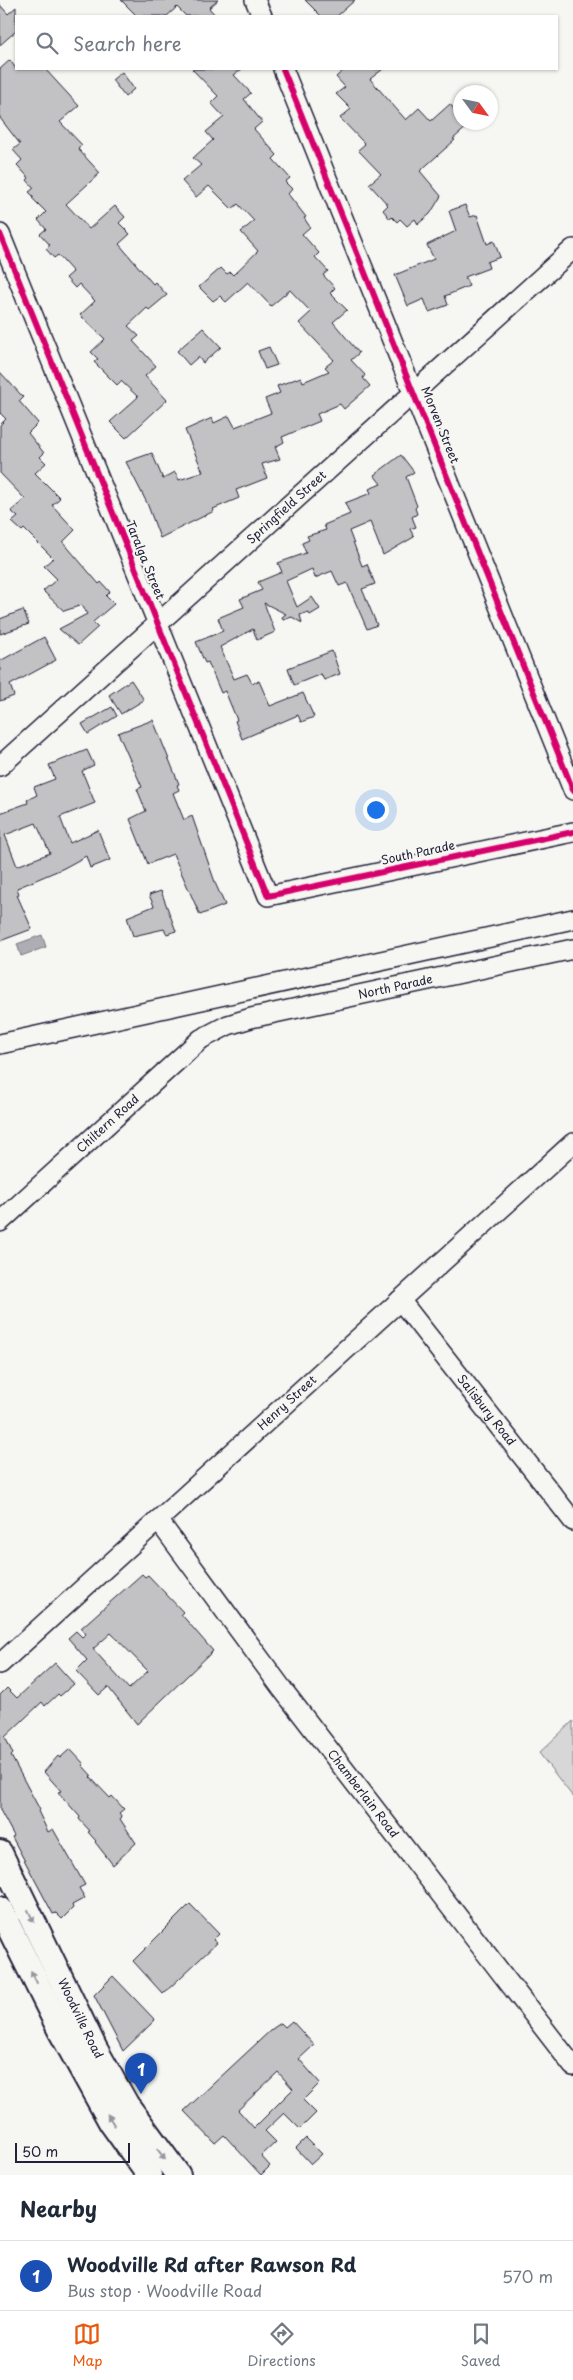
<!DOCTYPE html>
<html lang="en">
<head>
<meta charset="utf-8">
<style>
	:root { --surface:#fff; --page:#f6f6f7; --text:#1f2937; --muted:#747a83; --line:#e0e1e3; --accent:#ea580c }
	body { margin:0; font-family:"Playpen Sans",sans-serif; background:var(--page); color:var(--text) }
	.compass { position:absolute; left:453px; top:85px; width:45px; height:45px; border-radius:50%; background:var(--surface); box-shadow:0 1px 4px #0004; rotate:123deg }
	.scale { position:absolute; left:15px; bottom:12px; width:115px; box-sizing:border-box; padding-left:5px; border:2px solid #22223b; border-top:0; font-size:14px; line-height:18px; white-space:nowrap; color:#22223b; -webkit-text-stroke:4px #f6f6f2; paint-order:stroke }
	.you { position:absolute; left:375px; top:809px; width:18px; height:18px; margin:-12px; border:4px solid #fff; border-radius:50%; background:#1a73e8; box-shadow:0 0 0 8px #1a73e833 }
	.badge { display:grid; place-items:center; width:32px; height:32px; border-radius:50%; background:var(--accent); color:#fff; font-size:16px; font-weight:700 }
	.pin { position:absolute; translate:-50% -41px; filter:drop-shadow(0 1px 2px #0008) }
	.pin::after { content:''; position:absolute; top:26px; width:18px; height:15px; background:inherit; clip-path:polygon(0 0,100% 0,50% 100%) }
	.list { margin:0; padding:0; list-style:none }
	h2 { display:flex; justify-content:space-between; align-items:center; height:65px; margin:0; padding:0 20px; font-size:21px }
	h2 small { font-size:16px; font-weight:400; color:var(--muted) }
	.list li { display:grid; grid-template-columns:32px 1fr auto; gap:15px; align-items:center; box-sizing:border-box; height:70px; padding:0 20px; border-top:1px solid var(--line) }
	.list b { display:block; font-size:19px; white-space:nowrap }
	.list p { margin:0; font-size:16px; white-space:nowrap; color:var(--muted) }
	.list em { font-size:16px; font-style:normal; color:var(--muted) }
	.icon { flex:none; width:28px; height:28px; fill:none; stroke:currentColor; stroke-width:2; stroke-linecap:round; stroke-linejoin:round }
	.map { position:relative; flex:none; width:573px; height:2175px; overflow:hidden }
	.search { position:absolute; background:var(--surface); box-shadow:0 1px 4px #0004; left:15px; right:15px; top:15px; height:55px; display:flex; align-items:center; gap:12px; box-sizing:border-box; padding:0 18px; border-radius:0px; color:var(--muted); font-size:19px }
	.sheet { height:135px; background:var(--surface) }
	nav { display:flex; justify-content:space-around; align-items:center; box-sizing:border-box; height:70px; border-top:1px solid var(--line); background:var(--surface); font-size:14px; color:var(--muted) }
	nav a { display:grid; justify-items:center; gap:2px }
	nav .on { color:var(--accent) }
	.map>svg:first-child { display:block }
</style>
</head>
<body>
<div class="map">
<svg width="573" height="2175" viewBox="0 0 573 2175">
	<rect width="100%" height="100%" fill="#f6f6f2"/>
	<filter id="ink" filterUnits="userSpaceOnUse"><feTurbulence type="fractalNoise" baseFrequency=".02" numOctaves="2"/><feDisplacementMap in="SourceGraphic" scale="10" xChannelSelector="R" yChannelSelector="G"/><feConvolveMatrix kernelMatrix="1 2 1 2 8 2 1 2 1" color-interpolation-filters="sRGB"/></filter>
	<g filter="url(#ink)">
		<path fill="#d7d7d7" stroke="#7c7c89" d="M573,1721V1797L539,1753Z"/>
		<path fill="#adadb3" stroke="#757583" d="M42,935L46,947L21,956L17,944Z"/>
		<g fill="#c2c2c4" stroke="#22223b" fill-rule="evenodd">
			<path d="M121,0H218L209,8L216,16H186L177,7L167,16H137Z"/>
			<path d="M305,0H355L337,16H321Z"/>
			<path d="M0,5L8,14L16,7V31L0,45Z"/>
			<path d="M10,60L16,69H45L79,106L60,122L82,145L78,149L100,173L66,204L89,229L115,206L125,217L119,223L130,234L119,244L153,284L155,282L167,295L149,310L147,308L128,326L139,336L133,341L156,366L145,376L167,400L126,438L110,422L138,397L121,381L117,385L94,362L98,359L91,352L105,339L80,315L95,301L79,284L75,288L66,278L73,272L58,255L54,258L46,249L50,245L40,234L46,229L38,220L46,212L32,198L34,197L29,192L34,188L27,180L29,178L17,165L22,160L13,150L20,144L0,118V69Z"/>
			<path d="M192,69H242L234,75L251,93L244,99L262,122L254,129L277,155L273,159L290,178L285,182L292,189L288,194L306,217L304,218L310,227L302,234L319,253L315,257L328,271L323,275L335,288L330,293L347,310L333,322L359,353L351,360L365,375L363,378L370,386L344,409L340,404L317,414L320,421L282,437L284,442L275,447L280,459L262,464L267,478L236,490L239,498L213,509L214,511L160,538L147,503L126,462L152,453L163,479L175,472L179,480L203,472L185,430L212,418L214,423L229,416L235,427L271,413L265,399L280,393L277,386L301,377L303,382L329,371L325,367L334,360L299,323L311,312L290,290L271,306L248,282L226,302L220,296L213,301L199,287L221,268L227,274L230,272L233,275L258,251L241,232L254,221L238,204L232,209L209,186L196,197L182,181L201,165L193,158L213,140L206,132L224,117L211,103L218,96Z"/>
			<path d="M345,69H383L370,79L406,120L419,108L431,121L450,104L460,117V122H465L468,126L453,139L455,140L420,171L441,196L430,214L418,224L415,219L407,226L400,219L397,222L392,217L390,219L383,210L388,205L369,184L381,174L358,150L365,144L340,118L351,109L336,94L345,87L336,77Z"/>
			<path d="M122,72L134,89L125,97L112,80Z"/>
			<path d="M465,205L470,217L477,215L487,244L494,241L500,257L487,262L489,268L465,277L469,286L445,296L448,305L429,312L424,299L408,306L395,275L434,259L427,245L456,231L449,211Z"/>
			<path d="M203,328L221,347L203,363L198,357L189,365L177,351Z"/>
			<path d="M269,347L277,365L265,369L258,351Z"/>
			<path d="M0,372L23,397L19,401L38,423L28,433L44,453L40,457L46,463L35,473L60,498L52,505L75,530L63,542L99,584L101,582L110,592L106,596L114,604L93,622L98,627L78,645L59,629L87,614L82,605L64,611L43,591L57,579L44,566L53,558L24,529L22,531L12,522L18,517L11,511L25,499L0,473V425L6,419L0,413Z"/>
			<path d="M401,455L414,472L406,477L417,506L415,508L417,514L412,517L416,527L410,529L414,537L383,555L370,522L349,531L362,566L367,564L375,584L362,589L377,625L367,629L347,583L339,586L332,571L315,578L312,569L286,581L297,607L312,597L320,609L310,615L308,612L300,615L302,623L292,617L283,620L282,617L286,614L264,603L275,632L257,640L253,629L220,647L234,679L247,674L252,683L259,681L270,706L303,693L314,717L301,722L298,715L242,739L235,721L237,720L225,691L221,693L208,662L205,663L196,642L223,631L218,618L244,607L240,599L262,590L258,582L282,572L278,563L306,553L302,543L309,540L307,536L326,530L324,525L350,514L345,503L371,493L369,489L381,484L374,475Z"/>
			<path d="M23,610L29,624L0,634V619Z"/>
			<path d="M44,637L56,660L10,685L14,696L0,701V661Z"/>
			<path d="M332,651L340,674L324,680L321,674L294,685L288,668Z"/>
			<path d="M131,680L144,700L121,714L109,695Z"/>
			<path d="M112,707L117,716L88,734L82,724Z"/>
			<path d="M153,720L179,784L177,785L179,790L173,793L184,820L192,816L216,885L225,905L200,915L173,854L148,864L130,819L146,811L137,789L142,787L118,733Z"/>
			<path d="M87,750L94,765L82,771L95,803L60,817L70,843L98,830L110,860L90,868L86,856L64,868L17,888L19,894L17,895L32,929L0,941V813L28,803L27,800L37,795L34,787L55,779L49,765ZM36,823L50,853L17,866L5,835Z"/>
			<path d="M161,891L176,931L167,934L164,929L133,936L127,917L154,906L149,895Z"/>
			<path d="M142,1574L145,1577L148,1575L183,1612L181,1614L213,1651L137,1724L108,1687L99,1695L76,1671L87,1660L68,1638L76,1631L82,1637L86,1634L81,1628ZM111,1633L148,1671L129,1689L93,1649Z"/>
			<path d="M55,1663L74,1684L60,1696L58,1694L45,1706L42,1702L5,1737L13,1754L11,1756L40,1810L38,1811L48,1832L53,1829L85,1885L79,1888L85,1898L72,1905L73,1908L62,1919L56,1913L53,1914L12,1837L14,1836L0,1810V1695L7,1688L17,1698Z"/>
			<path d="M70,1749L84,1764L82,1765L92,1776L90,1777L110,1798L112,1796L124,1809L119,1813L122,1817L120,1819L136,1843L113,1865L95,1842L96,1841L88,1832L90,1831L79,1819L80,1817L58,1792L61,1791L44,1772L58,1756L60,1758Z"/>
			<path d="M190,1904L219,1934L213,1940L217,1943L163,1994L133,1961Z"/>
			<path d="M113,1976L155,2020L123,2051L94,1995Z"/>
			<path d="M292,2021L314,2045L299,2059L320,2083L303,2100L316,2113L300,2129L284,2113L265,2131L276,2142L261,2156L270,2166L261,2175L224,2135L215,2143L184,2111L272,2029L281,2023L285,2027ZM278,2072L293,2089L254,2128L238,2110Z"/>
			<path d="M306,2138L322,2154L311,2164L296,2148Z"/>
		</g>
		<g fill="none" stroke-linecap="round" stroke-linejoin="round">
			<g stroke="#22223b" stroke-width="22">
				<g id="minor">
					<path d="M255,0L262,16"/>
					<path d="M283,69L573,790"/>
					<path d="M0,234L268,896L573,832"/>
					<path id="s1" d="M0,766L573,249"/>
					<path d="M0,1044L573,919"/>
					<path id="s2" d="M0,1222L201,1039L228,1025L251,1018L573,949"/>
					<path id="s3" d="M400,1300L573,1521"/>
					<path id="s4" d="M158,1520L283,1690L573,2066"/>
					<path id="s5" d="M0,1664L573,1143"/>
				</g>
			</g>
			<g stroke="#22223b" stroke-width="28">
				<g id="major">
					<path id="s6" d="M0,1853L95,2049L126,2104L178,2175"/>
					<path d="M0,1909L60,2030L111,2122L149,2175"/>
				</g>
			</g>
			<use href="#minor" stroke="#f6f6f2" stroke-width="19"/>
			<use href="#major" stroke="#f6f6f2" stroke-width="24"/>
			<g stroke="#f6f6f2" stroke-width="9">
				<g id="cycleway">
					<path d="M283,69L573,790"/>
					<path d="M0,234L268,896L573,832"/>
				</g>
			</g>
			<use href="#cycleway" stroke="#d6006c" stroke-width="6"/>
		</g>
		<defs><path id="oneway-solid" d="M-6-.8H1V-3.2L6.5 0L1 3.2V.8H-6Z" transform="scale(1.25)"/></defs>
		<g fill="#9797a0">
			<use href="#oneway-solid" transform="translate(31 1916) rotate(64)"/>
			<use href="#oneway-solid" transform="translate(34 1977) rotate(-116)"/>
			<use href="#oneway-solid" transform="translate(111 2120) rotate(-122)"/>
			<use href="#oneway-solid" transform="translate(161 2154) rotate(52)"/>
		</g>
	</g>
	<g text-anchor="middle" stroke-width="4.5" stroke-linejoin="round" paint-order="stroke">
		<g font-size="12" fill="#22223b" stroke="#f6f6f2">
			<text transform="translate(440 425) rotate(68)" y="4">Morven Street</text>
			<text dy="4" stroke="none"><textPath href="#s1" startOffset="386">Springfield Street</textPath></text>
			<text transform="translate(145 560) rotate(68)" y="4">Taralga Street</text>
			<text transform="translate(418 853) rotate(-12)" y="4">South Parade</text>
			<text dy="4" stroke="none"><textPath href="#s2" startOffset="474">North Parade</textPath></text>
			<text dy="4" stroke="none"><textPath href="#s2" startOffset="146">Chiltern Road</textPath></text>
			<text dy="4" stroke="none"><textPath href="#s5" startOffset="388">Henry Street</textPath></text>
			<text dy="4" stroke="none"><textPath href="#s3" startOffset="140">Salisbury Road</textPath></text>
			<text dy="4" stroke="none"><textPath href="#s4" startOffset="342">Chamberlain Road</textPath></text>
			<text dy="4" stroke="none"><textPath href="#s6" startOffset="184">Woodville Road</textPath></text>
		</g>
	</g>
</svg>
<svg class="compass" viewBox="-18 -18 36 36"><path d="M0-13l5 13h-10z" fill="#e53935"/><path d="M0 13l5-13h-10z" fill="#747a83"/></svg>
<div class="scale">50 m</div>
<div class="you"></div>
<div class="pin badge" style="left:141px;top:2094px;background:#1a4fb4">1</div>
<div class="search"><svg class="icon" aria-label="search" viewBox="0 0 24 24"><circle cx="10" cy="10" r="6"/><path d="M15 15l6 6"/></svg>Search here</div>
</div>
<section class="sheet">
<h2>Nearby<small></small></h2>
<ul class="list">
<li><span class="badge" style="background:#1a4fb4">1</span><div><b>Woodville Rd after Rawson Rd</b><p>Bus stop · Woodville Road</p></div><em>570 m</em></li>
</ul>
</section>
<nav>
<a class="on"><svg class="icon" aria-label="map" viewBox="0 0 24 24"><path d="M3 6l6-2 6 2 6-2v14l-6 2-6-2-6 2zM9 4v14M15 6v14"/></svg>Map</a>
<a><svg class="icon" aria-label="directions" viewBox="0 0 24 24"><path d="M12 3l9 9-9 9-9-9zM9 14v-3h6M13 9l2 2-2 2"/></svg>Directions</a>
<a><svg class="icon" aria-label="saved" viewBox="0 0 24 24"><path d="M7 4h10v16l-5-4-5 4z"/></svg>Saved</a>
</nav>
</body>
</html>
